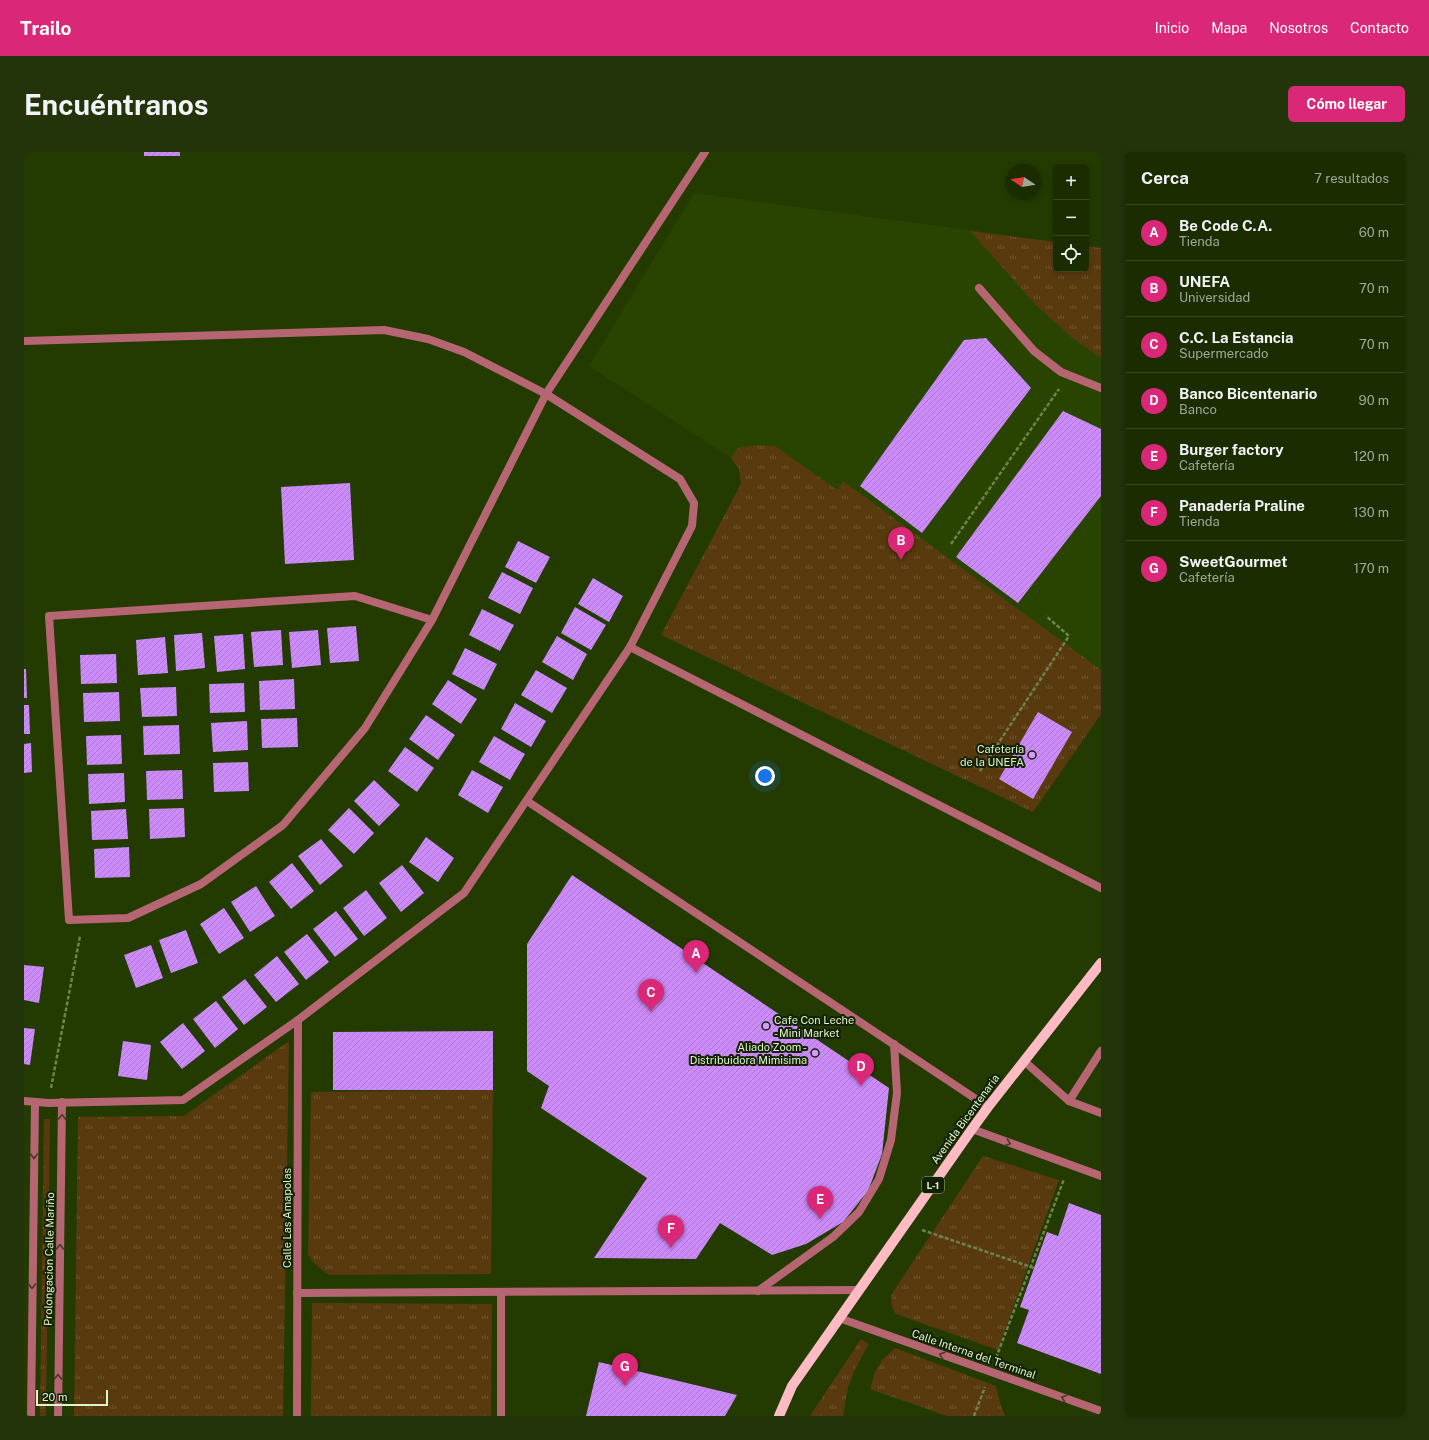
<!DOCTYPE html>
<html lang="es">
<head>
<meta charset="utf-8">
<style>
	:root { --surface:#1a2c00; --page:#23340a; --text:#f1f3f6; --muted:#9fa799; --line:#384822; --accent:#db2777 }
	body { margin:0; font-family:"Public Sans",sans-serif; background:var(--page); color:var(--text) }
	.controls { position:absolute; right:12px; top:12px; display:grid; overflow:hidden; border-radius:6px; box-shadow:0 2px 6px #0003 }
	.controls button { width:36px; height:36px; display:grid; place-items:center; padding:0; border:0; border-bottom:1px solid var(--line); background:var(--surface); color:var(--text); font:20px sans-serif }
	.compass { position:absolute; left:981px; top:12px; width:36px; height:36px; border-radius:50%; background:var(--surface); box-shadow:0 2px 6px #0003; rotate:282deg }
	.scale { position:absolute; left:12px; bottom:10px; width:72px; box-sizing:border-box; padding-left:4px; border:2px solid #dff3cd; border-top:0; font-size:11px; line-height:14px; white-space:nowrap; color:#dff3cd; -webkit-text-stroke:3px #122003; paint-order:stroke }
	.you { position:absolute; left:741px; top:624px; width:14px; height:14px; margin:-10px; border:3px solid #fff; border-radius:50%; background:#1a73e8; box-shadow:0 0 0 6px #1a73e833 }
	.badge { display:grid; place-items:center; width:26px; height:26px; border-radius:50%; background:var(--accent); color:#fff; font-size:13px; font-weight:700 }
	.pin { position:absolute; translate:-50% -33px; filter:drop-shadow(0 1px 2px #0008) }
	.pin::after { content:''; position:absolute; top:21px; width:14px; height:12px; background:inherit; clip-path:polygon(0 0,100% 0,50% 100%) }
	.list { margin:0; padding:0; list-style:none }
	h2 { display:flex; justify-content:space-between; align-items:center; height:52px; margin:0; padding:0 16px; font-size:17px }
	h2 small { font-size:13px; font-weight:400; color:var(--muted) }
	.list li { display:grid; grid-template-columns:26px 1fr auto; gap:12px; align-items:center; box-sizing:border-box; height:56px; padding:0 16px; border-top:1px solid var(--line) }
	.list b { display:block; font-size:15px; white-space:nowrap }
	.list p { margin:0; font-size:13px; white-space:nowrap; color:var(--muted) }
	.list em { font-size:13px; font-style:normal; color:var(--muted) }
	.icon { flex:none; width:22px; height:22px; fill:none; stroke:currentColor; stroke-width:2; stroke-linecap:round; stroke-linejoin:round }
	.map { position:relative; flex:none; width:1077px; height:1264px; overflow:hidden; border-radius:6px }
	header { display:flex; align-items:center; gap:24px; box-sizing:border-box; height:56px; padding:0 20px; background:var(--accent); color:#fff }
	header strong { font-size:19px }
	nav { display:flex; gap:22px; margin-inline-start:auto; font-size:14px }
	.intro { display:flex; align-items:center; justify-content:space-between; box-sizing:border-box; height:96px; padding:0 24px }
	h1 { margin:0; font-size:28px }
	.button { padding:10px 18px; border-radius:6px; background:var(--accent); color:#fff; font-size:14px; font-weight:700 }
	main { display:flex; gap:24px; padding:0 24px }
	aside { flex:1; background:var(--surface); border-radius:6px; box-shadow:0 2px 6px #0003 }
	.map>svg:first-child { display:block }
</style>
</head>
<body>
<header>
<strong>Trailo</strong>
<nav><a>Inicio</a><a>Mapa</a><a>Nosotros</a><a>Contacto</a></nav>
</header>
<div class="intro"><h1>Encuéntranos</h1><a class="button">Cómo llegar</a></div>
<main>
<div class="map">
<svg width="1077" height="1264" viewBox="0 0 1077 1264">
	<defs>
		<pattern id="grass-tufts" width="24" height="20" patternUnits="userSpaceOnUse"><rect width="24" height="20" fill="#593a0f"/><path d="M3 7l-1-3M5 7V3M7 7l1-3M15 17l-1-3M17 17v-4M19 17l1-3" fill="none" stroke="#705731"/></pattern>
		<pattern id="building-hatch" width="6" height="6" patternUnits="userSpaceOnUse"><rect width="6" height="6" fill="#cd8afa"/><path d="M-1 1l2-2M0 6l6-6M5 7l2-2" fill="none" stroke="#aa7acb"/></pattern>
	</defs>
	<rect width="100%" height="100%" fill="#233b00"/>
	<path fill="#294400" d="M670,41L1032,90V117H1062V94L1077,96V562L1009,660L637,483L717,332L715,317L707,306L565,214Z"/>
	<g fill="url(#grass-tufts)">
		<path d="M946,79L1032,90V117H1062V94L1077,96V206L1047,185L1012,153Z"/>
		<path d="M733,293L751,294L813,338L819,329L1077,518V562L1009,660L637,483L717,332L715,317L707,306L714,296Z"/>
		<path d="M265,889L259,1264H50L54,965L160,964Z"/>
		<path d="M469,938L467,1122L305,1123L291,1112L284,1103L287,940Z"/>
		<path d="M20,967H26L22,1264H16Z"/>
		<path d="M959,1004L1035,1028L974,1198L872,1162L868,1156L867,1143Z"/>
		<path d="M288,1151L468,1152L467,1264H287Z"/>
		<path d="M837,1187L845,1192L832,1215L824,1235L819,1264H786Z"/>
		<path d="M871,1196L972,1234L977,1254L981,1264H923L846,1237L851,1220L859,1207Z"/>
	</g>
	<g fill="url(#building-hatch)">
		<rect x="120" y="0" width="36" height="4"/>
		<path d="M962,186L1007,236L898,381L836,334L940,188Z"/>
		<path d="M1039,259L1077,277V344L994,451L932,405Z"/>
		<path d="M326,331L330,408L261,412L257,335Z"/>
		<path d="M494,389L526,405L512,431L481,415Z"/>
		<path d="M478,420L509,436L496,462L464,446Z"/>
		<path d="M569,426L599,444L585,470L554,452Z"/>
		<path d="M551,455L582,473L567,498L537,481Z"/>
		<path d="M458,457L490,473L476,499L445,483Z"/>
		<path d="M332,474L335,509L306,511L303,476Z"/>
		<path d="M257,478L259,513L230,515L227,480Z"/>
		<path d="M294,478L297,513L268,516L265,480Z"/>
		<path d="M178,481L181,516L152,519L150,483Z"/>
		<path d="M219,482L221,517L193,520L190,484Z"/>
		<path d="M533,484L563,502L549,528L518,510Z"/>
		<path d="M141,485L144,521L114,523L112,488Z"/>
		<path d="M441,496L473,512L460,538L428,522Z"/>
		<path d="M92,502L93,531L57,532L56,503Z"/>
		<path d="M0,517H2L3,546H0Z"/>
		<path d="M512,518L543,536L528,561L497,543Z"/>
		<path d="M270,527L271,557L236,558L235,529Z"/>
		<path d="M424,528L453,547L437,572L408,552Z"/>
		<path d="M220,531L221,560L186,561L185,532Z"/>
		<path d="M152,535L153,564L118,565L116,536Z"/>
		<path d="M95,540L96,569L60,570L59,541Z"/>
		<path d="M491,551L522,569L507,595L477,577Z"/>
		<path d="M0,553H5L6,582H0Z"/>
		<path d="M1014,560L1048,580L1009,647L975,627Z"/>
		<path d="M402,563L431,583L414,608L385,587Z"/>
		<path d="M273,566L274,595L238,596L237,567Z"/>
		<path d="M223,569L224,598L189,600L187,571Z"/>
		<path d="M155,573L156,602L120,603L119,574Z"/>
		<path d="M97,583L98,612L63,613L62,584Z"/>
		<path d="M470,584L501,602L486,628L455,610Z"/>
		<path d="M7,591L8,620L0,621V592Z"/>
		<path d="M381,595L410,616L393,640L364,619Z"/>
		<path d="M224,610L225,639L190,640L189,611Z"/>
		<path d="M158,618L159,647L123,648L122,619Z"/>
		<path d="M448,618L479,635L464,661L434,643Z"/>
		<path d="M100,621L101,650L65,652L64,622Z"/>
		<path d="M350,628L376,653L355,674L330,649Z"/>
		<path d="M160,656L161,685L126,687L125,657Z"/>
		<path d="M325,656L350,681L330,702L304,678Z"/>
		<path d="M102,657L104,687L68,688L67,659Z"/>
		<path d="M402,685L430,706L414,730L385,710Z"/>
		<path d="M297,687L319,714L296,733L274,704Z"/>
		<path d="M105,695L106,725L71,726L70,697Z"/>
		<path d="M268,711L290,739L267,757L245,730Z"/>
		<path d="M378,713L400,741L377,760L355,731Z"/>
		<path d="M548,723L865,936L858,1002L844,1039L819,1070L782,1092L748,1103L696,1071L672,1107L570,1106L623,1026L517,956L525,934L503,919V792Z"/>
		<path d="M232,734L251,764L226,780L207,750Z"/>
		<path d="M342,738L363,766L340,784L319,756Z"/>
		<path d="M200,756L220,786L195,802L176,772Z"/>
		<path d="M312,759L334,787L311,805L289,777Z"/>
		<path d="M162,778L174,811L147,821L135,788Z"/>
		<path d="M283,782L305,810L282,828L260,800Z"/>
		<path d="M127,793L139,826L112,836L100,803Z"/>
		<path d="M253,804L275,832L252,850L230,823Z"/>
		<path d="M0,813L20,815L15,851L0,848Z"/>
		<path d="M221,827L243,855L220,873L198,845Z"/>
		<path d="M192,849L214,877L191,896L169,867Z"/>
		<path d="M159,871L181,899L158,917L136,890Z"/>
		<path d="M0,876L11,877L6,913L0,912Z"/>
		<path d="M469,879V938H309V880Z"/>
		<path d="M99,889L127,893L123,928L94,924Z"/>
		<path d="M1045,1051L1077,1063V1222L993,1191L1005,1158L996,1155L1023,1080L1034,1084Z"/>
		<path d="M575,1210L713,1243L701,1264H562Z"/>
	</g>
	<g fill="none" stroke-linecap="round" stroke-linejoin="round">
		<g stroke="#6d8350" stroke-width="2.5" stroke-dasharray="4 2" stroke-linecap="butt">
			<path d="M927,392L1035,237"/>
			<path d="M956,619L1045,484L1022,464"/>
			<path d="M27,936L56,784"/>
			<path d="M898,1078L1010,1116"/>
			<path d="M972,1206L1040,1027"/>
			<path d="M950,1264L961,1235"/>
		</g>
		<g stroke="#b66673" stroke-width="8">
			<path d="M955,136L1010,199L1037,220L1077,236"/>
			<path d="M1000,909L1045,949L1077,961"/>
			<path d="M1045,949L1077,899"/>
			<path d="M948,977L1077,1024"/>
			<path d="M734,1139L809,1085L835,1060L855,1027L867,988L873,941L870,892"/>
			<path d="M815,1166L1077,1259"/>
		</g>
		<g stroke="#b66673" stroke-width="8">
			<path d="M0,189L360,178L404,187L440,200L522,242L656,327L670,351L668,374L606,495L440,741L274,868L159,948L25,951L0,949"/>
			<path d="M408,468L331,444L25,464L45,768L104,766L177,732L259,673L341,576L408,468L522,242L681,0"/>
			<path d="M606,495L1077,736"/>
			<path d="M503,649L964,955"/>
			<path d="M477,1140V1264"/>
			<path d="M273,1141L835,1138"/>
			<path d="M7,1264L11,951"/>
			<path d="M34,1264L38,950"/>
			<path d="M273,1264L274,868"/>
		</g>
		<path stroke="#febbc4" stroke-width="10" d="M755,1264L768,1234L948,977L964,955L1077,811"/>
	</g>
	<defs><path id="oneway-chevron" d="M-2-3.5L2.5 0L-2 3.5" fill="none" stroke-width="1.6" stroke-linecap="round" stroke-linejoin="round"/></defs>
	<g stroke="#4b382a">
		<use href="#oneway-chevron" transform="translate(38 965) rotate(-89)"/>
		<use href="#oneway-chevron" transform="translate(984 991) rotate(20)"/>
		<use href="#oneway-chevron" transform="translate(10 1004) rotate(91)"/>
		<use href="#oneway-chevron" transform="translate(36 1095) rotate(-89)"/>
		<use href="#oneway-chevron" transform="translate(8 1134) rotate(91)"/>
		<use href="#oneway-chevron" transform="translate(918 1203) rotate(-161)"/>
		<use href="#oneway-chevron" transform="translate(34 1225) rotate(-89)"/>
		<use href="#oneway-chevron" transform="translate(1040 1246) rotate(-161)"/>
	</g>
	<g fill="#d49cfb" stroke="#122003" stroke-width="1.5">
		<circle cx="1008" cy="603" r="4"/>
		<circle cx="742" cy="874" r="4"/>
		<circle cx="791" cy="901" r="4"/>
	</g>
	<g text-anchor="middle" stroke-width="4" stroke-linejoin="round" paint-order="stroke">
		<rect fill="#122003" stroke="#a2b490" stroke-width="1" x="898" y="1025" width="22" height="16" rx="3"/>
		<g font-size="10" font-weight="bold" fill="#dff3cd">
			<text x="909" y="1037">L-1</text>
		</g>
		<g font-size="11" fill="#dff3cd" stroke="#122003" text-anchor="end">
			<text x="1000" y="601">Cafetería<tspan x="1000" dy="13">de la UNEFA</tspan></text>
			<text x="750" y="872" text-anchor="start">Cafe Con Leche<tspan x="750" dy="13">- Mini Market</tspan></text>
			<text x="783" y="899">Aliado Zoom -<tspan x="783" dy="13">Distribuidora Mimisima</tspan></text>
		</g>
		<g font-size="11" fill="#dff3cd" stroke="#122003">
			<text transform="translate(941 967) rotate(-54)" y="4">Avenida Bicentenaria</text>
			<text transform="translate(263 1066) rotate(-90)" y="4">Calle Las Amapolas</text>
			<text transform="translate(25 1107) rotate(-89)" y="4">Prolongacion Calle Mariño</text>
			<text transform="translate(950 1202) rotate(19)" y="4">Calle Interna del Terminal</text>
		</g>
	</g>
</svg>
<div class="controls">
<button>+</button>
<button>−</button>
<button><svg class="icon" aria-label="locate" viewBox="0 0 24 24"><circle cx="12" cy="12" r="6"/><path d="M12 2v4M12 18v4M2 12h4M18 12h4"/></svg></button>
</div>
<svg class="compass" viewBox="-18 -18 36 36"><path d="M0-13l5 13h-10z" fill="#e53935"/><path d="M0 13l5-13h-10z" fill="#9fa799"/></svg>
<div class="scale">20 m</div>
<div class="you"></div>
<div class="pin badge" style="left:672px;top:821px">A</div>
<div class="pin badge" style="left:877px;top:408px">B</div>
<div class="pin badge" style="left:627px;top:860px">C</div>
<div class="pin badge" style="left:837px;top:934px">D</div>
<div class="pin badge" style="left:796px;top:1067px">E</div>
<div class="pin badge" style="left:647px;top:1096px">F</div>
<div class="pin badge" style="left:601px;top:1234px">G</div>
</div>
<aside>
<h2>Cerca<small>7 resultados</small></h2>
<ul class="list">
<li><span class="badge">A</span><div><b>Be Code C.A.</b><p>Tienda</p></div><em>60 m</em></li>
<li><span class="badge">B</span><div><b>UNEFA</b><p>Universidad</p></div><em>70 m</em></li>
<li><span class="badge">C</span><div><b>C.C. La Estancia</b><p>Supermercado</p></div><em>70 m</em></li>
<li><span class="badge">D</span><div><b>Banco Bicentenario</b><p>Banco</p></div><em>90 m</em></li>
<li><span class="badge">E</span><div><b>Burger factory</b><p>Cafetería</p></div><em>120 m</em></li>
<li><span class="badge">F</span><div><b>Panadería Praline</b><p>Tienda</p></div><em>130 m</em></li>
<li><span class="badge">G</span><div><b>SweetGourmet</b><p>Cafetería</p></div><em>170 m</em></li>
</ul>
</aside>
</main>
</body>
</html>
